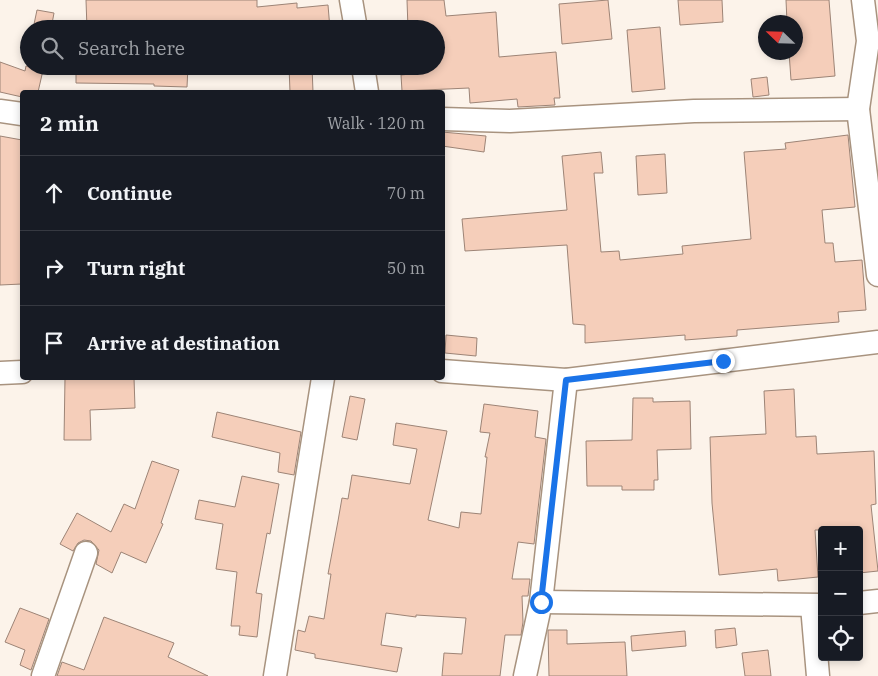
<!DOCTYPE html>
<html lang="en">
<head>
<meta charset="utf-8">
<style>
	:root { --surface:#171b24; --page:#242831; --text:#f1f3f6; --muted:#9ea1a6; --line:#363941 }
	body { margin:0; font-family:"IBM Plex Serif",serif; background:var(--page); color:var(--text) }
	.controls { position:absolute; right:15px; bottom:15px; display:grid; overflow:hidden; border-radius:5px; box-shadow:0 2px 8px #0003 }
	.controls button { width:45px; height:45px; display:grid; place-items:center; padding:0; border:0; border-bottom:1px solid var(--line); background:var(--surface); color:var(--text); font:25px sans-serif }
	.compass { position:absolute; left:758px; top:15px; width:45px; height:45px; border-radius:50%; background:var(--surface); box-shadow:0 2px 8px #0003; rotate:293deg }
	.stop { position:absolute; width:15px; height:15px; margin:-11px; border:4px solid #1a73e8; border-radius:50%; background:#fff }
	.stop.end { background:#1a73e8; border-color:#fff; box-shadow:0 1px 5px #0008 }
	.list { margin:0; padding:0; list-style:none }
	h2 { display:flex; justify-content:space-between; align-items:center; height:65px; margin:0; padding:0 20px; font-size:21px }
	h2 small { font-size:16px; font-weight:400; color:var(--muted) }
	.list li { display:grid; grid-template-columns:32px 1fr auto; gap:15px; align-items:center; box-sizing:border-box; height:75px; padding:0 20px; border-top:1px solid var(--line) }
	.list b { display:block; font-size:19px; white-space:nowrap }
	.list em { font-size:16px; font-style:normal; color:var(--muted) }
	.icon { flex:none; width:28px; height:28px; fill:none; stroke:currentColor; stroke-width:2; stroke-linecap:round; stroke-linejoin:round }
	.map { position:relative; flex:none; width:878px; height:676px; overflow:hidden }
	.search { position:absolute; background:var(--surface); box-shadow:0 2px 8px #0003; left:20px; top:20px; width:425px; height:55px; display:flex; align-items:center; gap:12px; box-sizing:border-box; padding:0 18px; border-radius:28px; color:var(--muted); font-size:19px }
	.panel { position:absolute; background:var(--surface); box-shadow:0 2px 8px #0003; left:20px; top:90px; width:425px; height:290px; border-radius:5px }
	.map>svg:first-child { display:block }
</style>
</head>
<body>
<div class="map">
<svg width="878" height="676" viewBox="0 0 878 676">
	<rect width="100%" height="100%" fill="#fcf3ea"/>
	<g fill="#f5ceba" stroke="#9d8476">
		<path d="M86,0H257V7L297,3V8L328,5L330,29H87Z"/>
		<path d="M407,0H444L446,16L496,12L499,57L556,52L560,98H554L555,105L518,107L517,99L470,103L469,88L402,91L401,75L410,74V66H436V29H408Z"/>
		<path d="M608,0L612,39L562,44L559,4Z"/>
		<path d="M678,0H722L723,22L680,25Z"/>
		<path d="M786,0H829L835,76L791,80L789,52H796V22H787Z"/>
		<path d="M37,10L54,13L51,29H33Z"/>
		<path d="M660,27L665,89L632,92L627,30Z"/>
		<path d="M0,62L25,71L26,66H44L38,92H22V97L0,92Z"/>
		<path d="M76,66H188L187,87L154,86V84L76,83Z"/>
		<path d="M289,66H312L313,92H290Z"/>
		<path d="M767,77L769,95L753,97L751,79Z"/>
		<path d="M442,132L486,136L484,152L442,146Z"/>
		<path d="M848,135L855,207L822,210L825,243H833L835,262L862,260L866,310L838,312L839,322L737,330V336L685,340V335L585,343V325L573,324L567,245L465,251L462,219L567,210L562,156L601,152L603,173H594L601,252L619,251L620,260L683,254L682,246L751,239L744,152L786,149L785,143Z"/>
		<path d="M0,136L22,140V284L0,285Z"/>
		<path d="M665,154L667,193L638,195L636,156Z"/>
		<path d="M446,335L477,338L476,356L445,353Z"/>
		<path d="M65,378H134L135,408L90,410L91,440H64Z"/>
		<path d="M794,389L796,437L816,436L817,454L874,451L876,504L871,505L878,571L859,573V530H815L818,577L778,581L777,569L719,575L712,503L710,437L766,434L764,391Z"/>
		<path d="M350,396L365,399L357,440L342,437Z"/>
		<path d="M633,398H653V402L690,401L691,449L657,450L658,480H654V490H622V486H587L586,441L632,440Z"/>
		<path d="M484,404L538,411L535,437L546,439L534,544L518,542L512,579H530L528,596H522L523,622L521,635H505L500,676H442L444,653L462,654L466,618L416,615V617L386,613L381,645L402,648L397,672L315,658V654L295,650L298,630L305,632L309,616L324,619L331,574H328L338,521L342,498L348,499L352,475L410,484L417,449L393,445L396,423L447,431L428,520L459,528L461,512L481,514L487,457H485L490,433L480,432Z"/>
		<path d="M217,412L301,432L294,475L278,472L280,453L212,437Z"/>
		<path d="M152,461L179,470L161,523L163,524L146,563L121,552L112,573L96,564L99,550L91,541L84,540L78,543L73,551L60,544L77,513L111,532L124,504L135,509Z"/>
		<path d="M242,476L279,484L270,534L267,533L256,593L262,594L257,637L239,635L240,626H231L237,572L216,569L223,524L195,519L199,500L235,507Z"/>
		<path d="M20,608L49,619L31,670L20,665L25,650L5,642Z"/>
		<path d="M104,617L174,643L168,657L208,676H57L62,662L84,670Z"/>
		<path d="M735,628L737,645L716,648L715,630Z"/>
		<path d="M548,630H567V644L625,642L627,676H549Z"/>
		<path d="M685,631L686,646L632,651L631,636Z"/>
		<path d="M768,650L771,676H745L742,653Z"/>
	</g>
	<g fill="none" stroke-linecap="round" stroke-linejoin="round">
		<g stroke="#a8937f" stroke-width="25">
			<g id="street">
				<path d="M351,0L356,29"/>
				<path d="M863,0L868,41L858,109L878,275"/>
				<path d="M363,66L367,92"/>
				<path d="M0,111L22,114"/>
				<path d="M442,119L510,121L694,111L858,109"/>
				<path d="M442,371L566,380L878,342"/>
				<path d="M0,373L22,372"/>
				<path d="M541,602L822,605"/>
				<path d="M859,603L878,601"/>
				<path d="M812,606L818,676"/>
				<path d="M43,676L86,553"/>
				<path d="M275,676L323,378"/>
				<path d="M525,676L541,602L566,380"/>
			</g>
		</g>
		<use href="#street" stroke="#fff" stroke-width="22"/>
	</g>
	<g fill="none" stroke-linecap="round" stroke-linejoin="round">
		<path stroke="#1a73e8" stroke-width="6" d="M541,602L566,380L723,361"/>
	</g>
</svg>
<div class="controls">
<button>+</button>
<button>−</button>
<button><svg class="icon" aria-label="locate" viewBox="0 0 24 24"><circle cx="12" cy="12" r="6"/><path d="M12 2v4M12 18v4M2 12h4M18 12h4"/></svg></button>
</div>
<svg class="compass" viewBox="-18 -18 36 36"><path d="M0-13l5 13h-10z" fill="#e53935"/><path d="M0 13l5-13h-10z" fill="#9ea1a6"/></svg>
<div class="stop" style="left:541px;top:602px"></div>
<div class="stop end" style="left:723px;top:361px"></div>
<div class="search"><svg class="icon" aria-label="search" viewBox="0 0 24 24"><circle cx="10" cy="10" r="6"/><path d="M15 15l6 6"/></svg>Search here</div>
<section class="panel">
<h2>2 min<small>Walk · 120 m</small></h2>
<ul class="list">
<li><svg class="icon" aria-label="ahead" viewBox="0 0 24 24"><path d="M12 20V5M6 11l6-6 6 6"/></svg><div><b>Continue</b></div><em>70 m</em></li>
<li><svg class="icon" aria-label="right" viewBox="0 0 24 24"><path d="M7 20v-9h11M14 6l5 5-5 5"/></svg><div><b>Turn right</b></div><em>50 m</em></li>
<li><svg class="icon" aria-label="arrive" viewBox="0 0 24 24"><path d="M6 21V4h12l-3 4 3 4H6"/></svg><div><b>Arrive at destination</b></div></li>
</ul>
</section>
</div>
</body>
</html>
